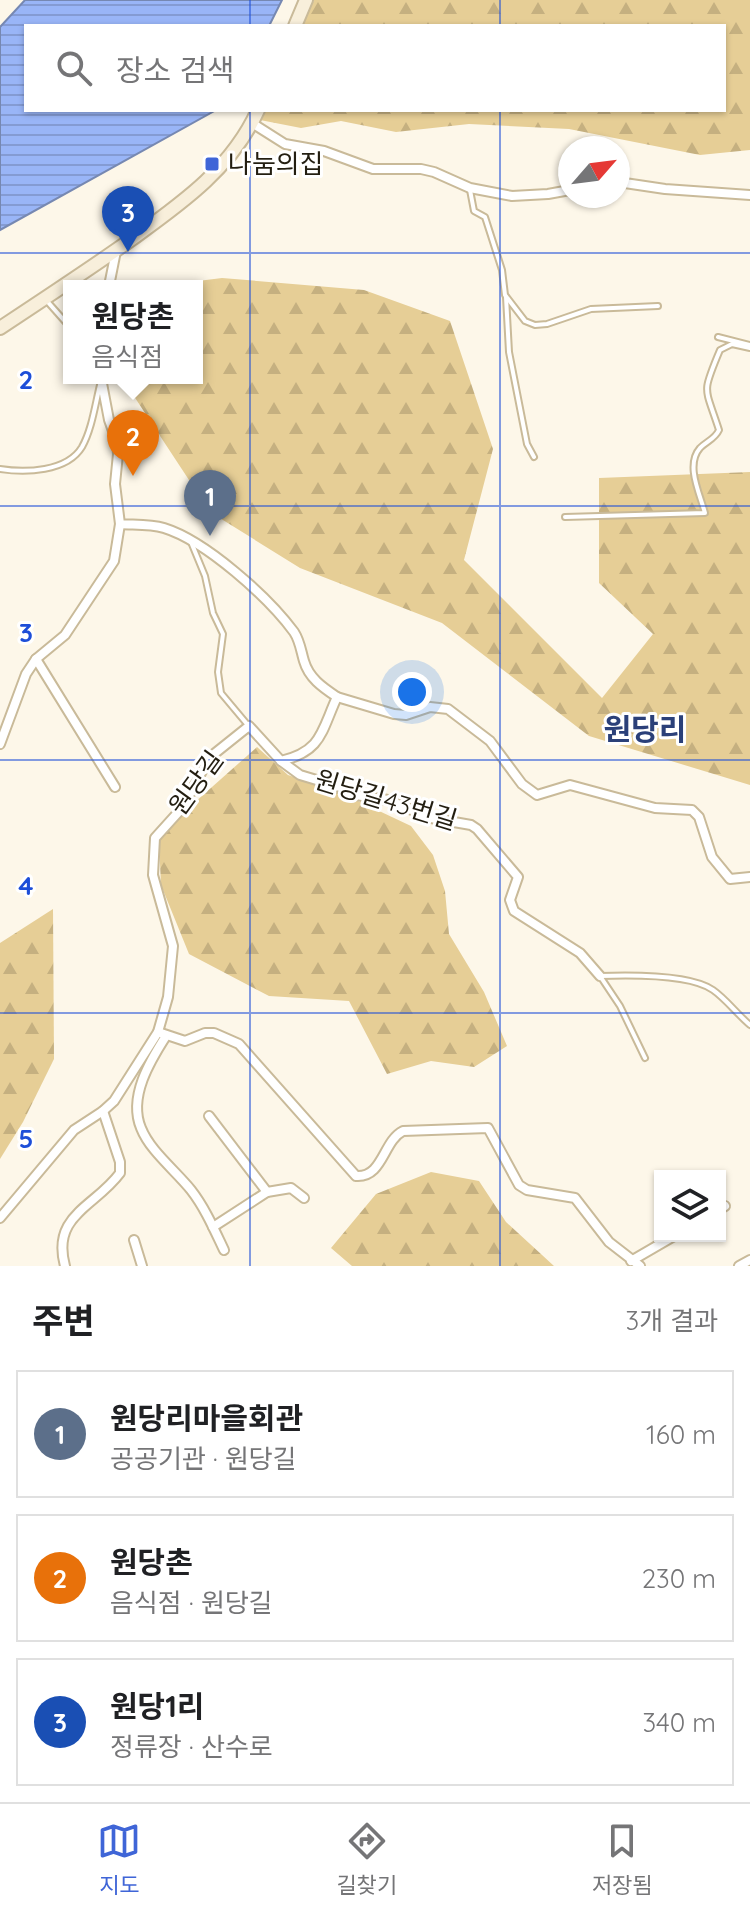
<!DOCTYPE html>
<html lang="ko">
<head>
<meta charset="utf-8">
<style>
	:root { --surface:#fff; --page:#f6f6f6; --text:#202124; --muted:#757577; --line:#e0e0e0; --accent:#3f65d7 }
	body { margin:0; font-family:Quicksand,"Noto Sans KR",sans-serif; background:var(--page); color:var(--text) }
	.controls { position:absolute; right:24px; bottom:24px; display:grid; overflow:hidden; border-radius:0px; box-shadow:0 2px 6px #0004 }
	.controls button { width:72px; height:72px; display:grid; place-items:center; padding:0; border:0; border-bottom:2px solid var(--line); background:var(--surface); color:var(--text); font:40px sans-serif }
	.compass { position:absolute; left:558px; top:136px; width:72px; height:72px; border-radius:50%; background:var(--surface); box-shadow:0 2px 6px #0004; rotate:62deg }
	.you { position:absolute; left:412px; top:692px; width:28px; height:28px; margin:-20px; border:6px solid #fff; border-radius:50%; background:#1a73e8; box-shadow:0 0 0 12px #1a73e833 }
	.badge { display:grid; place-items:center; width:52px; height:52px; border-radius:50%; background:var(--accent); color:#fff; font-size:26px; font-weight:700 }
	.pin { position:absolute; translate:-50% -66px; filter:drop-shadow(0 2px 4px #0008) }
	.pin::after { content:''; position:absolute; top:42px; width:28px; height:24px; background:inherit; clip-path:polygon(0 0,100% 0,50% 100%) }
	.popup { position:absolute; left:63px; top:280px; width:140px; height:104px; box-sizing:border-box; display:grid; place-content:center; border-radius:0px; background:var(--surface); filter:drop-shadow(0 2px 6px #0005); font-size:26px; white-space:nowrap; color:var(--muted) }
	.popup b { font-size:30px; color:var(--text) }
	.popup::after { content:''; position:absolute; left:50%; top:100%; margin-left:-16px; border:16px solid transparent; border-top-color:var(--surface) }
	.list { margin:0; padding:0; list-style:none }
	h2 { display:flex; justify-content:space-between; align-items:center; height:104px; margin:0; padding:0 32px; font-size:34px }
	h2 small { font-size:26px; font-weight:400; color:var(--muted) }
	.list li { display:grid; grid-template-columns:52px 1fr auto; gap:24px; align-items:center; box-sizing:border-box; height:128px; margin:0 16px 16px; padding:0 16px; border:2px solid var(--line); border-radius:0px }
	.list b { display:block; font-size:30px; white-space:nowrap }
	.list p { margin:0; font-size:26px; white-space:nowrap; color:var(--muted) }
	.list em { font-size:26px; font-style:normal; color:var(--muted) }
	.icon { flex:none; width:44px; height:44px; fill:none; stroke:currentColor; stroke-width:2; stroke-linecap:round; stroke-linejoin:round }
	.map { position:relative; flex:none; width:750px; height:1266px; overflow:hidden }
	.search { position:absolute; background:var(--surface); box-shadow:0 2px 6px #0004; left:24px; right:24px; top:24px; height:88px; display:flex; align-items:center; gap:20px; box-sizing:border-box; padding:0 28px; border-radius:0px; color:var(--muted); font-size:30px }
	.sheet { height:536px; background:var(--surface) }
	nav { display:flex; justify-content:space-around; align-items:center; box-sizing:border-box; height:112px; border-top:2px solid var(--line); background:var(--surface); font-size:22px; color:var(--muted) }
	nav a { display:grid; justify-items:center; gap:4px }
	nav .on { color:var(--accent) }
	.map>svg:first-child { display:block }
</style>
</head>
<body>
<div class="map">
<svg width="750" height="1266" viewBox="0 0 750 1266">
	<defs>
		<pattern id="forest-firs" width="22" height="20" patternUnits="userSpaceOnUse" patternTransform="scale(2)"><rect width="22" height="20" fill="#e6ce96"/><path d="M5 1l3.5 6h-7zM16 11l3.5 6h-7z" fill="#c5b080"/></pattern>
		<pattern id="water-rules" width="6" height="5" patternUnits="userSpaceOnUse" patternTransform="scale(2)"><rect width="6" height="5" fill="#99b5f7"/><path d="M0 2.5h6" fill="none" stroke="#849bd3"/></pattern>
	</defs>
	<rect width="100%" height="100%" fill="#fdf7e9"/>
	<g fill="url(#forest-firs)">
		<path d="M314,0H750V150L700,155L569,129L469,124L396,132L341,121L301,128L260,120L265,110H724V26H302Z"/>
		<path d="M222,278L364,290L450,321L493,449L464,560L602,698L653,634L599,583V478L750,472V785L589,736L442,623L300,568L210,512L122,378H197V286H158Z"/>
		<path d="M257,747L288,775L341,793L411,826L433,855L445,891L449,934L484,992L507,1046L474,1067L431,1061L387,1074L349,1001L269,996L189,954L161,885L159,842L167,827Z"/>
		<path d="M53,909L54,1059L23,1122L0,1159V943Z"/>
		<path d="M431,1172L479,1181L506,1222L554,1266H352L331,1248L376,1194Z"/>
	</g>
	<path fill="url(#water-rules)" stroke="#7688b2" stroke-width="2" d="M25,0H282L269,26H26V110H216L0,230V27Z"/>
	<g fill="none" stroke-linecap="round" stroke-linejoin="round">
		<g stroke="#c9ba99" stroke-width="8">
			<g id="lane">
				<path d="M470,190L474,211L485,217L502,270L505,295L525,321L535,325L547,324L591,309L658,306"/>
				<path d="M506,297L509,352L527,444L534,457"/>
				<path d="M46,300L69,326"/>
				<path d="M718,337L750,345"/>
				<path d="M0,469C25,473 67,472 82,447C92,429 95,405 100,385"/>
				<path d="M565,517L705,513C700,494 685,465 700,448C707,441 715,439 719,430C705,386 701,395 720,350L732,344L750,348"/>
				<path d="M191,542L205,576L213,613L223,634L218,672L221,693L247,724"/>
				<path d="M600,976C629,975 690,974 713,990C726,999 737,1014 750,1025"/>
				<path d="M600,976L620,1006L645,1058"/>
			</g>
		</g>
		<g stroke="#c9ba99" stroke-width="12">
			<g id="street">
				<path d="M252,123L285,144L324,151L373,169H421L434,172L470,188L512,196L548,194L570,190"/>
				<path d="M618,182L665,189L750,195"/>
				<path d="M109,286L116,251"/>
				<path d="M36,659L115,787"/>
				<path d="M337,697L394,714L406,715L430,707L448,709L490,741L522,784L537,795L570,785L655,808L692,810L699,817L712,857L730,879L750,877"/>
				<path d="M0,744L26,674L36,659L65,635L114,561L120,524"/>
				<path d="M281,761L300,775L343,788L356,795L388,800L431,818L471,825L477,829L518,877L510,900L514,911L580,953L600,976"/>
				<path d="M158,1032L185,1041L205,1033H214L239,1044L356,1176C383,1178 383,1141 403,1131L488,1128L519,1185L527,1190L575,1198L609,1242L640,1266"/>
				<path d="M166,1036C150,1061 128,1097 141,1128C150,1151 175,1170 191,1190C205,1208 214,1229 224,1250"/>
				<path d="M209,1116L267,1192"/>
				<path d="M720,1209L725,1206"/>
				<path d="M0,1218L74,1130L103,1111L114,1101L158,1032L168,997L173,946L153,875L155,838L183,807L209,758L249,726L281,761C322,751 321,732 337,697C322,687 309,678 304,661C301,651 300,641 294,632C268,597 206,541 164,528C150,524 135,525 120,524L115,484L118,454L117,442L109,420L101,378"/>
				<path d="M213,1227L267,1192L291,1188L304,1198"/>
				<path d="M134,1240L142,1266"/>
				<path d="M631,1261L674,1236"/>
				<path d="M65,1266C51,1215 95,1207 120,1173V1162L103,1111"/>
				<path d="M739,1266L750,1260"/>
			</g>
		</g>
		<g stroke="#c9ba99" stroke-width="16">
			<g id="secondary">
				<path d="M295,26L306,0"/>
				<path d="M0,328C44,299 88,270 132,239C182,203 232,168 258,110"/>
			</g>
		</g>
		<use href="#lane" stroke="#fff" stroke-width="4"/>
		<use href="#street" stroke="#fff" stroke-width="8"/>
		<use href="#secondary" stroke="#f8efdb" stroke-width="12"/>
	</g>
	<path fill="none" stroke="#1d4ed8" stroke-width="2" stroke-opacity="0.55" d="M250,0V26M500,0V26M250,110V1266M500,110V1266M0,253H750M0,506H750M0,760H750M0,1013H750"/>
	<rect fill="#3f65d7" stroke="#fff" stroke-width="3" x="204" y="156" width="16" height="16" rx="4"/>
	<g text-anchor="middle" stroke-width="6" stroke-linejoin="round" paint-order="stroke">
		<g font-size="26" fill="#231e11" stroke="#fff" text-anchor="start">
			<text x="228" y="173">나눔의집</text>
		</g>
		<g font-size="26" fill="#231e11" stroke="#fff">
			<text transform="translate(196 783) rotate(-54)" y="9">원당길</text>
			<text transform="translate(386 800) rotate(17)" y="9">원당길43번길</text>
		</g>
		<g font-size="30" font-weight="bold" fill="#2b4079" stroke="#fff">
			<text x="645" y="740">원당리</text>
		</g>
	</g>
	<g font-size="26" text-anchor="middle" font-weight="bold" fill="#1d4ed8" stroke="#fff" stroke-width="6" stroke-linejoin="round" paint-order="stroke">
		<text x="26" y="389">2</text>
		<text x="26" y="642">3</text>
		<text x="26" y="895">4</text>
		<text x="26" y="1148">5</text>
	</g>
</svg>
<div class="controls">
<button><svg class="icon" aria-label="layers" viewBox="0 0 24 24"><path d="M12 4l9 5-9 5-9-5zM3 14l9 5 9-5"/></svg></button>
</div>
<svg class="compass" viewBox="-18 -18 36 36"><path d="M0-13l5 13h-10z" fill="#e53935"/><path d="M0 13l5-13h-10z" fill="#757577"/></svg>
<div class="you"></div>
<div class="pin badge" style="left:210px;top:536px;background:#5c6f8a">1</div>
<div class="pin badge" style="left:133px;top:476px;background:#e8710a">2</div>
<div class="popup"><b>원당촌</b>음식점</div>
<div class="pin badge" style="left:128px;top:252px;background:#1a4fb4">3</div>
<div class="search"><svg class="icon" aria-label="search" viewBox="0 0 24 24"><circle cx="10" cy="10" r="6"/><path d="M15 15l6 6"/></svg>장소 검색</div>
</div>
<section class="sheet">
<h2>주변<small>3개 결과</small></h2>
<ul class="list">
<li><span class="badge" style="background:#5c6f8a">1</span><div><b>원당리마을회관</b><p>공공기관 · 원당길</p></div><em>160 m</em></li>
<li><span class="badge" style="background:#e8710a">2</span><div><b>원당촌</b><p>음식점 · 원당길</p></div><em>230 m</em></li>
<li><span class="badge" style="background:#1a4fb4">3</span><div><b>원당1리</b><p>정류장 · 산수로</p></div><em>340 m</em></li>
</ul>
</section>
<nav>
<a class="on"><svg class="icon" aria-label="map" viewBox="0 0 24 24"><path d="M3 6l6-2 6 2 6-2v14l-6 2-6-2-6 2zM9 4v14M15 6v14"/></svg>지도</a>
<a><svg class="icon" aria-label="directions" viewBox="0 0 24 24"><path d="M12 3l9 9-9 9-9-9zM9 14v-3h6M13 9l2 2-2 2"/></svg>길찾기</a>
<a><svg class="icon" aria-label="saved" viewBox="0 0 24 24"><path d="M7 4h10v16l-5-4-5 4z"/></svg>저장됨</a>
</nav>
</body>
</html>
